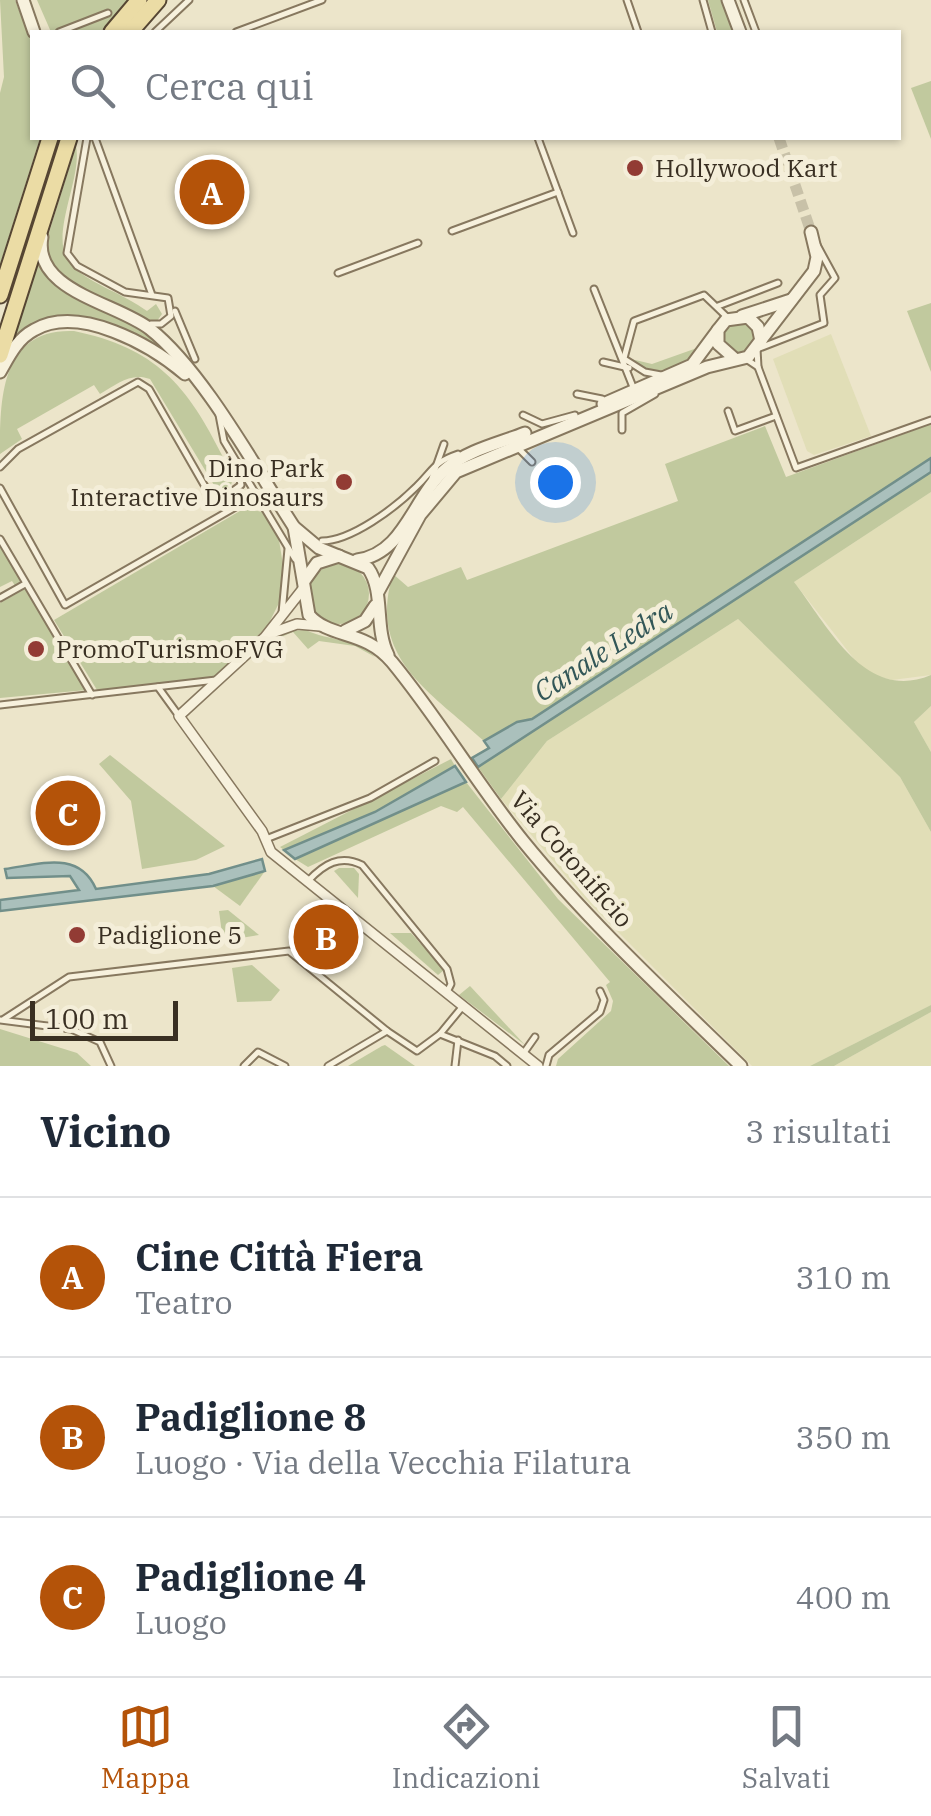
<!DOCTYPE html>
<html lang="it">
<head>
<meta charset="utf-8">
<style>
	:root { --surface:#fff; --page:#f6f6f7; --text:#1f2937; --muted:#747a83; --line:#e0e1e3; --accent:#b45309 }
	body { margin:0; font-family:"IBM Plex Serif",serif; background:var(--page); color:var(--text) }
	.scale { position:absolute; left:30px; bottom:25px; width:148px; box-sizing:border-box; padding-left:10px; border:5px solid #392f22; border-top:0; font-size:28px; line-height:35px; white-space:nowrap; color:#392f22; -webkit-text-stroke:8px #f4eed9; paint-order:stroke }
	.you { position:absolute; left:555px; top:482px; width:35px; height:35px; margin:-25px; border:8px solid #fff; border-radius:50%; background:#1a73e8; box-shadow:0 0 0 15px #1a73e833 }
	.badge { display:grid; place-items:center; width:65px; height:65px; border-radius:50%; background:var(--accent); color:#fff; font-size:32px; font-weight:700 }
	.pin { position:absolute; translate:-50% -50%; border:5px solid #fff; box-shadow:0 2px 10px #0006 }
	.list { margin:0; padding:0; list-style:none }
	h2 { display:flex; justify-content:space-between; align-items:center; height:130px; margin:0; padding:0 40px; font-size:42px }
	h2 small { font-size:32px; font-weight:400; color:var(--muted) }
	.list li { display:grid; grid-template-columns:65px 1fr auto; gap:30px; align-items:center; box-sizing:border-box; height:160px; padding:0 40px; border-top:2px solid var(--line) }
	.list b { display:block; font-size:38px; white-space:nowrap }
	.list p { margin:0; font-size:32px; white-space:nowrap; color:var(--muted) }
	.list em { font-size:32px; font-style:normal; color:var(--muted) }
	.icon { flex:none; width:55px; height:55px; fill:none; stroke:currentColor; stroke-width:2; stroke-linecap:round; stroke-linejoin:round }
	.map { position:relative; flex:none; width:931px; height:1066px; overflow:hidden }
	.search { position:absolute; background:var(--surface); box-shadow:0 2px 8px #0004; left:30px; right:30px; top:30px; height:110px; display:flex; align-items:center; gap:25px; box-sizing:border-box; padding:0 35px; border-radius:0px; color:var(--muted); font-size:38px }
	.sheet { height:610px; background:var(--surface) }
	nav { display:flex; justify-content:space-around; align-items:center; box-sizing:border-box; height:140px; border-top:2px solid var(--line); background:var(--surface); font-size:28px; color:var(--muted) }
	nav a { display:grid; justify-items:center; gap:5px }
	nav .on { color:var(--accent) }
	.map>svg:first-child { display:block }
</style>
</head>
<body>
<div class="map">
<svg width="931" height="1066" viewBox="0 0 931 1066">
	<rect width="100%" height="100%" fill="#ece5ca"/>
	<g fill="#e1deb7">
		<path d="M831,334L871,436L814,455L807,451L773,359Z"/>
		<path d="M931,492V675L892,680L865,673L794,582Z"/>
		<path d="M738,619L900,777L931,832V1005L810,1066H752L584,898L501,799L547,741Z"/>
		<path d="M931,706V752L914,722Z"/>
		<path d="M931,1012V1066H834Z"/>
	</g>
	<g fill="#c1c99e">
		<path d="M0,0H15L32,44V138H40L0,265V93L4,77Z"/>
		<path d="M37,0H133L100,32H51Z"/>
		<path d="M708,0H722L732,32H717Z"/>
		<path d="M931,81V139L911,88Z"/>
		<path d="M76,146C83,180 45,241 73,267C93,285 124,294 147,311L156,304L162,314L157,321L145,320C115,296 45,289 47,239Z"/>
		<path d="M36,255L52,282L135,325L177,362L70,317L42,321L10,344Z"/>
		<path d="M931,303V372L907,311Z"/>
		<circle cx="739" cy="338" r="15"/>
		<path d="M74,331C156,348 187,385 223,457C229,468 236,472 231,485L222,489L214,485L150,379C131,372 117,384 100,394L94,385L17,429L22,439L0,454C0,400 0,328 74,331Z"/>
		<path d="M697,348L694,359C672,369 650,378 631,359L652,364Z"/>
		<path d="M931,424V458L532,719L517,722L484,741C431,692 367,658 393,574L408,587L461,567L467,580L678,501L665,464L765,426L786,477Z"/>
		<path d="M931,472V492L794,582C828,626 865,703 931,675V706L914,722L931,752V832L900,777L738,619L547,741L501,799L478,767Z"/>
		<path d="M245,508L262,512L279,540L284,571L280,601L267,627L214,677L97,690L54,620Z"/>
		<path d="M0,543L22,582L16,587L12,581L0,587Z"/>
		<circle cx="339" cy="594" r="30"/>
		<path d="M25,589L87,690L0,698V603Z"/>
		<path d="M306,630C328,641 357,638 375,657L355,646L319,641L308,649L293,632L272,641L288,631Z"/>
		<path d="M110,755L225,846L196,860L142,869L131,801L99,764Z"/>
		<path d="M451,759L455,766L375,812L284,850L280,847Z"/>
		<path d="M466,782L558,899L729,1066H556L558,1059L611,1011L613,1001L606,985L610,982L463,807L457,812L441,806L308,867L295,859Z"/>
		<path d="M339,868H354L359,874L358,898L334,871Z"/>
		<path d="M265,871L240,906L213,886Z"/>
		<path d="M228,910L259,935L223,941L219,911Z"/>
		<path d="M390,933H411L444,970L438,975Z"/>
		<path d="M252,965L280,990L271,1001L237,1002L232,968Z"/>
		<path d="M470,986L525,1045L459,995Z"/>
		<path d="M931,1005V1012L834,1066H810Z"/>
		<path d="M0,1029L77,1053L91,1066H0Z"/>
		<path d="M385,1045L415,1066H348L382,1046Z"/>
	</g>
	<g fill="#aac0bc" stroke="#718f8a" stroke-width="2.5">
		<path d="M931,458V472L478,767L472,758L489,748L484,741L517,722L532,719Z"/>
		<path d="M455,766L466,782L295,859L284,850L375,812Z"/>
		<path d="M262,859L265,871L213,886L0,911V900L79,890L70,876L7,878L5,869C41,864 79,850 96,889L209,874Z"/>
	</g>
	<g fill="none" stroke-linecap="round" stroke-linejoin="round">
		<path stroke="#c8c1a8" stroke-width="11" stroke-dasharray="11 5.5" stroke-linecap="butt" d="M779,138L811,232"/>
		<g stroke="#87785f" stroke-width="9">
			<g id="service">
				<path d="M627,0L638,32"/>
				<path d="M703,0L712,32"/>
				<path d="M744,0L756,32"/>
				<path d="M59,32L108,13"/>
				<path d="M155,32L189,0"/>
				<path d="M236,32L322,0"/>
				<path d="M87,138L67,253L77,266L125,292L168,298L171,316L161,324H151"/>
				<path d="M95,138L152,295"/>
				<path d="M538,138L573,233"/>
				<path d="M452,231L558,192"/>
				<path d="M338,273L418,243"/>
				<path d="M594,289L633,387"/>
				<path d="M718,306L778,283"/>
				<path d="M175,311L195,359"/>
				<path d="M624,358L634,321L704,295L728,318"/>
				<path d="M746,359L758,367L757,349L824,323L820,295L835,278L817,245"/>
				<path d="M626,360L645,372L661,375"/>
				<path d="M603,362L629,368"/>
				<path d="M758,367L796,468L931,420"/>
				<path d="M577,394L602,399"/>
				<path d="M728,411L735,431L776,416"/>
				<path d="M219,415L224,441L295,559"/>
				<path d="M523,415L542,424L575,415"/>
				<path d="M622,430V413L655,394"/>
				<path d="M520,450L532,462"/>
				<path d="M0,467L18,449L138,382L149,389L215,504L241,485L237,462"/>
				<path d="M432,478L444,444"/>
				<path d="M0,488L65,605L246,501L265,504"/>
				<path d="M0,539L92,695"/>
				<path d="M322,541C351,541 395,508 416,487C434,470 432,463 458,454"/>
				<path d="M0,598L25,584"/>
				<path d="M282,613L288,549"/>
				<path d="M158,687L179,716"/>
				<path d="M0,705L216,680"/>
				<path d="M266,839L370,798L435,761"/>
				<path d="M308,881C324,864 340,854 362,865L447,969L451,984L447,992"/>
				<path d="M463,1006L440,1034L495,1056L507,1066"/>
				<path d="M4,1019L69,977L289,951L387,1031L328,1066"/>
				<path d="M0,1020L71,1029L100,1042L111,1066"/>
				<path d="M387,1031L417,1051L440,1034"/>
				<path d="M523,1054L535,1037"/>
				<path d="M244,1066L258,1052L285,1066"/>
				<path d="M455,1066L458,1040"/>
				<path d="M546,1066L549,1055L600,1012L604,1000L600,991"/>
			</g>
		</g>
		<g stroke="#87785f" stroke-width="12">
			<g id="minor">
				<path d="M302,590L265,637L179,716L262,831L271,852L538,1066"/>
				<path d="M272,633L297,624L320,626"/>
			</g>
		</g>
		<g stroke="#87785f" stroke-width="15">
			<g id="tertiary">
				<path d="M23,0L34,32"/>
				<path d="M728,0L740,32"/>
				<path d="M42,237C32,291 117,303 150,329C203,371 256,469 294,527L319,548L368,568C385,592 374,627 388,655"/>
				<path d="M742,316L791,300"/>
				<path d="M735,359L718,344V330L726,320L748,317L758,327L761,341"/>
				<path d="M0,372C9,356 17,339 34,330C79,304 151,345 185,374"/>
				<path d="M603,404L692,365L718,330"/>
				<path d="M294,527L309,615C330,639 364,629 392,662C439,719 477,784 523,841C589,922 666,993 741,1066"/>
				<path d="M357,560C405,554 413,496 447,468C468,450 500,443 525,433"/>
				<path d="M304,581L317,563L339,556"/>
				<path d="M378,592L420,515L456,472L707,367L748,357L814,271L817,257L811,232"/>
				<path d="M345,631L365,621L375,606"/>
			</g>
		</g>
		<g stroke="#564633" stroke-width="19">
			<g id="primary">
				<path d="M112,32L139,0"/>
				<path d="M130,32L158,0"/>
				<path d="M0,295L50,138"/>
				<path d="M0,355L69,138"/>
			</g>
		</g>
		<use href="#service" stroke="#f7f1dd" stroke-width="5"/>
		<use href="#minor" stroke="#f7f1dd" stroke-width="9"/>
		<use href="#tertiary" stroke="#f7f1dd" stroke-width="11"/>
		<use href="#primary" stroke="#ebdca5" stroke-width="15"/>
	</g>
	<g fill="#923b34" stroke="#f4eed9" stroke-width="4">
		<circle cx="635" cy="168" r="10"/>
		<circle cx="344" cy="482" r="10"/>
		<circle cx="36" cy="649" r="10"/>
		<circle cx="77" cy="935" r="10"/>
	</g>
	<g text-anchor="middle" stroke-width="10" stroke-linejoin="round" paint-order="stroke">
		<g font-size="25" fill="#392f22" stroke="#f4eed9" text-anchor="start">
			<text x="655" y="177">Hollywood Kart</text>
			<text x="324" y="477" text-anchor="end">Dino Park<tspan x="324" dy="29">Interactive Dinosaurs</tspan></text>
			<text x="56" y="658">PromoTurismoFVG</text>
			<text x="97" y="944">Padiglione 5</text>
		</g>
		<g font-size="25" fill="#392f22" stroke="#f4eed9">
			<text transform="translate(572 859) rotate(49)" y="9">Via Cotonificio</text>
		</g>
		<g font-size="28" font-style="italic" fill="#325657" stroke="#f4eed9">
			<text transform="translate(603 651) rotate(-33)" y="10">Canale Ledra</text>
		</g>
	</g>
</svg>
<div class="scale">100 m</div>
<div class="you"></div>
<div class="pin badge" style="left:212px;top:192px">A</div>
<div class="pin badge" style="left:326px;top:937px">B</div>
<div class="pin badge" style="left:68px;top:813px">C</div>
<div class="search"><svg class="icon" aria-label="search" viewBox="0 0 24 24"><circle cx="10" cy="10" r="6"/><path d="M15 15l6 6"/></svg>Cerca qui</div>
</div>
<section class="sheet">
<h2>Vicino<small>3 risultati</small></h2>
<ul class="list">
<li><span class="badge">A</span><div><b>Cine Città Fiera</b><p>Teatro</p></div><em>310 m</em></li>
<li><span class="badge">B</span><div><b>Padiglione 8</b><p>Luogo · Via della Vecchia Filatura</p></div><em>350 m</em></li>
<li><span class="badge">C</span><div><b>Padiglione 4</b><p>Luogo</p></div><em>400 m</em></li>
</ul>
</section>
<nav>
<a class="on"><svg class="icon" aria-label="map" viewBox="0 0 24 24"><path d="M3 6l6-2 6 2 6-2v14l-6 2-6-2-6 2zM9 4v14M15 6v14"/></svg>Mappa</a>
<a><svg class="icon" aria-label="directions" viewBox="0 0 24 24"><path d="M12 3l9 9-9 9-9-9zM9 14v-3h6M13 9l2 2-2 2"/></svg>Indicazioni</a>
<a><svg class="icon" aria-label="saved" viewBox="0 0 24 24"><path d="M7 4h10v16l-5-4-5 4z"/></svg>Salvati</a>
</nav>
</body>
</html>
